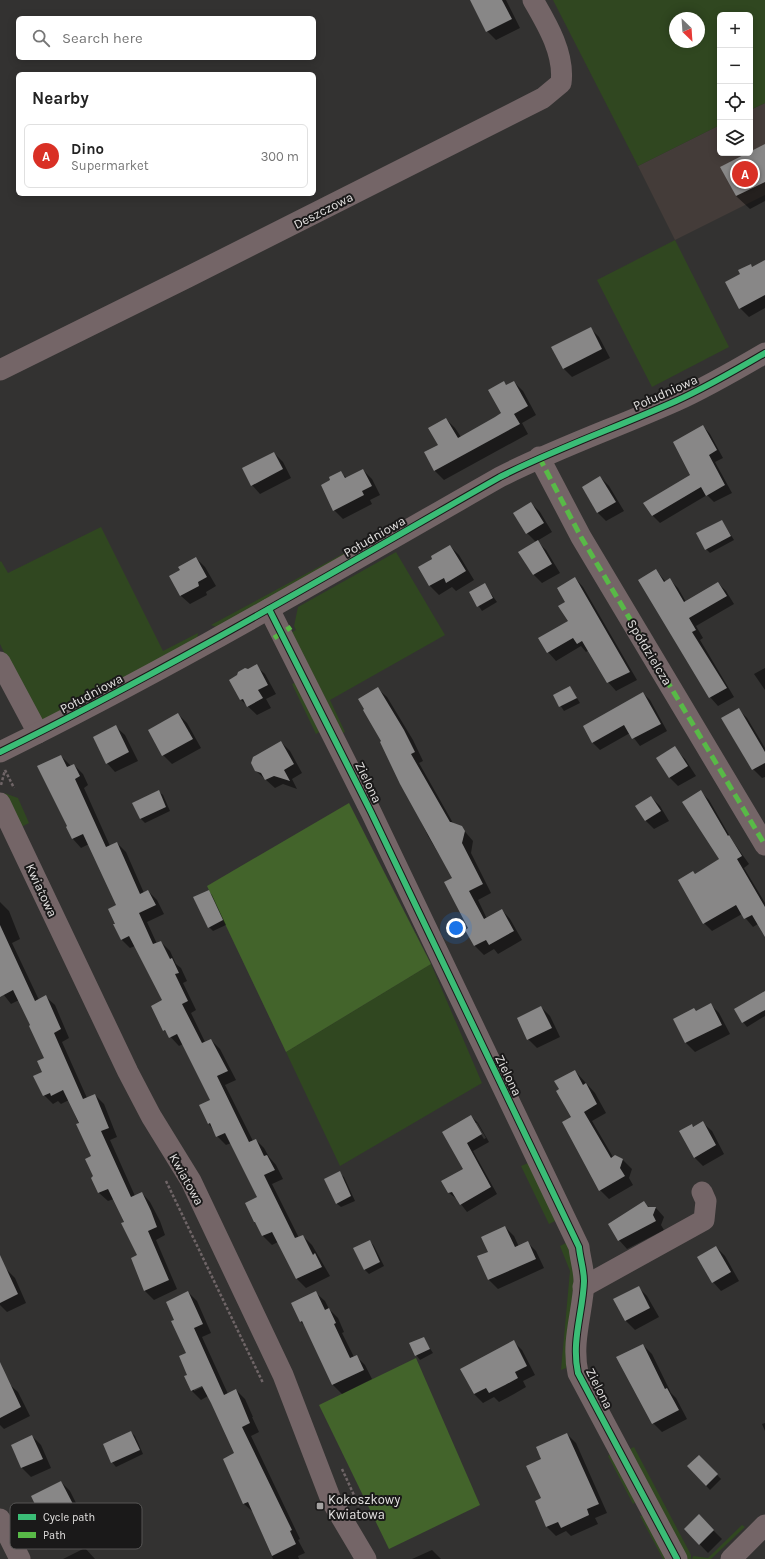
<!DOCTYPE html>
<html lang="en">
<head>
<meta charset="utf-8">
<style>
	:root { --surface:#fff; --page:#f6f6f6; --text:#222; --muted:#767676; --line:#e0e0e0; --accent:#d93025 }
	body { margin:0; font-family:Karla,sans-serif; background:var(--page); color:var(--text) }
	.controls { position:absolute; right:12px; top:12px; display:grid; overflow:hidden; border-radius:6px; box-shadow:0 2px 10px #0003 }
	.controls button { width:36px; height:36px; display:grid; place-items:center; padding:0; border:0; border-bottom:1px solid var(--line); background:var(--surface); color:var(--text); font:20px sans-serif }
	.compass { position:absolute; left:669px; top:12px; width:36px; height:36px; border-radius:50%; background:var(--surface); box-shadow:0 2px 10px #0003; rotate:155deg }
	.you { position:absolute; left:456px; top:928px; width:14px; height:14px; margin:-10px; border:3px solid #fff; border-radius:50%; background:#1a73e8; box-shadow:0 0 0 6px #1a73e833 }
	.badge { display:grid; place-items:center; width:26px; height:26px; border-radius:50%; background:var(--accent); color:#fff; font-size:13px; font-weight:700 }
	.pin { position:absolute; translate:-50% -50%; border:2px solid #fff; box-shadow:0 1px 4px #0006 }
	.list { margin:0; padding:0; list-style:none }
	h2 { display:flex; justify-content:space-between; align-items:center; height:52px; margin:0; padding:0 16px; font-size:17px }
	h2 small { font-size:13px; font-weight:400; color:var(--muted) }
	.list li { display:grid; grid-template-columns:26px 1fr auto; gap:12px; align-items:center; box-sizing:border-box; height:64px; margin:0 8px 8px; padding:0 8px; border:1px solid var(--line); border-radius:6px }
	.list b { display:block; font-size:15px; white-space:nowrap }
	.list p { margin:0; font-size:13px; white-space:nowrap; color:var(--muted) }
	.list em { font-size:13px; font-style:normal; color:var(--muted) }
	.icon { flex:none; width:22px; height:22px; fill:none; stroke:currentColor; stroke-width:2; stroke-linecap:round; stroke-linejoin:round }
	.map { position:relative; flex:none; width:765px; height:1559px; overflow:hidden }
	.search { position:absolute; background:var(--surface); box-shadow:0 2px 10px #0003; left:16px; top:16px; width:300px; height:44px; display:flex; align-items:center; gap:10px; box-sizing:border-box; padding:0 14px; border-radius:6px; color:var(--muted); font-size:15px }
	.panel { position:absolute; background:var(--surface); box-shadow:0 2px 10px #0003; left:16px; top:72px; width:300px; height:124px; border-radius:6px }
	.map>svg:first-child { display:block }
</style>
</head>
<body>
<div class="map">
<svg width="765" height="1559" viewBox="0 0 765 1559">
	<rect width="100%" height="100%" fill="#333231"/>
	<path fill="#443c39" d="M765,103V195L675,240L638,166L720,125V153H750V110Z"/>
	<g fill="#304720" fill-rule="evenodd">
		<path d="M553,0H765V103L750,110V15H720V125L638,166ZM675,18H699V42H675Z"/>
		<path d="M675,240L729,347L652,387L597,280Z"/>
		<path d="M101,527L163,651L198,633L197,640L39,724L0,644V562L1,561L8,573Z"/>
		<path d="M363,543L364,545L219,628L211,625Z"/>
		<path d="M396,552L445,635L330,700L345,732L341,734L290,633L296,630L294,626L298,607Z"/>
		<path d="M299,681L323,730L316,734L292,684Z"/>
		<path d="M4,793L18,798L29,823L21,827Z"/>
		<path d="M431,964L482,1083L340,1166L286,1052Z"/>
		<path d="M533,1161L559,1219L549,1224L521,1166Z"/>
		<path d="M566,1243L575,1265L566,1368L561,1370L570,1271L560,1246Z"/>
		<path d="M634,1447L691,1555V1559H688L684,1555L626,1451Z"/>
		<path d="M613,1453L638,1500L633,1504L608,1456Z"/>
		<path d="M646,1514L672,1559H663L640,1516Z"/>
		<path d="M742,1525L745,1527L711,1559H692L693,1556L708,1558Z"/>
	</g>
	<g fill="#43642b">
		<path d="M349,803L431,964L286,1052L207,886Z"/>
		<path d="M416,1358L480,1505L389,1549L319,1405Z"/>
	</g>
	<g fill="#0007" fill-rule="evenodd">
		<path d="M471,0H506L520,28L496,40L487,31Z"/>
		<path d="M765,146V201L750,209L736,196L722,167Z"/>
		<path d="M765,261V308L749,317L740,308L741,274L751,265L753,268Z"/>
		<path d="M590,328L599,337L610,358L572,377L563,368Z"/>
		<path d="M503,382L507,386L514,382L523,391L536,415L522,423L528,434L444,480L435,471L425,453L439,445L446,419L455,428L461,437L502,414Z"/>
		<path d="M703,426L710,434L723,458L715,462L732,493L714,502L707,495L660,523L652,515L692,475Z"/>
		<path d="M274,453L283,462L291,478L260,494L252,485Z"/>
		<path d="M363,470L372,479L380,495L370,500L372,504L343,519L334,510L341,473L347,478Z"/>
		<path d="M600,477L609,486L624,511L606,521L598,513L583,488Z"/>
		<path d="M531,503L540,512L552,532L537,541L546,550L560,573L542,583L533,574L536,542L527,533Z"/>
		<path d="M722,521L734,540L710,553L706,549Z"/>
		<path d="M450,546L459,555L474,580L456,591L452,587L439,595L430,586L420,567Z"/>
		<path d="M196,558L205,567L216,586L206,592L207,595L190,604L181,596L170,576L182,570Z"/>
		<path d="M656,570L666,582L670,580L678,588L686,602L718,583L726,591L734,604L696,626L703,638L700,640L734,697L718,706L710,697Z"/>
		<path d="M575,578L583,587L637,680L616,691L608,682L589,650L586,652L581,646L556,661L548,652L569,621L566,602Z"/>
		<path d="M484,584L497,602L482,611L470,593Z"/>
		<path d="M256,666L265,674L276,694L266,699L271,708L257,715L241,700L230,680Z"/>
		<path d="M765,668V690L754,674Z"/>
		<path d="M570,687L580,703L564,711L554,696Z"/>
		<path d="M378,689L387,697L413,740L423,761L419,763L453,823L461,827L473,841L471,853L491,893L478,900L487,919L502,910L510,919L522,940L498,954L494,949L484,955L475,946L466,931L469,929L453,878L428,836L382,741Z"/>
		<path d="M643,693L650,700L667,731L640,746L630,733L600,750L593,743L584,727Z"/>
		<path d="M738,709L747,718L765,748V777L762,778L753,769L723,719Z"/>
		<path d="M178,714L187,723L201,748L172,764L163,755L149,730Z"/>
		<path d="M116,727L125,735L138,761L115,772L107,763Z"/>
		<path d="M281,742L290,751L302,773L292,779L297,789L283,784L275,788L256,771Z"/>
		<path d="M676,750L685,759L696,776L678,786L669,777Z"/>
		<path d="M61,756L71,766L74,765L83,774L88,785L84,788L110,846L117,843L126,852L144,893L148,891L157,900L164,914L147,922L157,944L161,942L170,951L176,964L181,968L187,981L183,983L196,1010L191,1013L205,1042L211,1040L220,1049L236,1080L225,1085L253,1141L256,1140L264,1148L269,1157L276,1165L283,1179L272,1184L299,1238L303,1236L312,1245L330,1276L306,1288L297,1279L278,1242L272,1245L263,1236L258,1225V1198L231,1143L226,1145L217,1136L209,1124L201,1105L212,1100L183,1044L179,1046L164,1030L163,1001L135,946L130,948L121,939L117,906L89,844L81,848L73,839L69,826Z"/>
		<path d="M158,791L163,795L170,811L145,823L141,819L133,803Z"/>
		<path d="M701,792L709,800L732,840L749,864L744,868L765,903V935L758,924L753,927L742,914L712,931L704,923L693,872L696,875L720,859Z"/>
		<path d="M651,797L660,806L669,821L654,829L645,820Z"/>
		<path d="M208,891L212,895L226,925L213,931L209,927Z"/>
		<path d="M0,902L9,911L20,939L12,943L39,1000L46,997L55,1005L69,1038L62,1042L87,1098L95,1095L104,1104L117,1137L110,1140L135,1196L142,1193L150,1202L160,1221L165,1235L156,1240L177,1289L154,1300L145,1291L132,1258L138,1256L114,1199L108,1201L99,1193L92,1157L69,1100L61,1104L58,1101L53,1104L44,1095L45,1058L19,1000L11,1004L0,990Z"/>
		<path d="M765,996V1016L747,1027L743,1022Z"/>
		<path d="M711,1005L719,1013L730,1034L695,1052L686,1043L674,1020Z"/>
		<path d="M541,1007L550,1016L560,1037L537,1048L528,1039Z"/>
		<path d="M575,1071L595,1093L606,1113L592,1121L613,1157L615,1156L623,1160L632,1169L629,1178L633,1185L609,1199L600,1190L572,1118Z"/>
		<path d="M471,1116L478,1123L489,1142L473,1151L497,1194L467,1212L457,1199L449,1193L465,1169L443,1132ZM474,1123H477L486,1138L484,1139Z"/>
		<path d="M703,1123L712,1131L724,1154L703,1166L694,1157L692,1125L694,1127Z"/>
		<path d="M339,1173L344,1177L355,1201L341,1207L336,1203Z"/>
		<path d="M644,1203L650,1208H656L664,1217L661,1225L664,1230L627,1249L619,1240Z"/>
		<path d="M505,1227L514,1236L519,1247L528,1243L536,1251L544,1268L498,1289L489,1280L479,1257L489,1252Z"/>
		<path d="M370,1241L374,1246L384,1266L369,1274L364,1269Z"/>
		<path d="M716,1247L725,1256L739,1281L721,1291L713,1282Z"/>
		<path d="M6,1269L15,1278L26,1303L7,1312L0,1305V1272Z"/>
		<path d="M638,1287L647,1296L659,1317L635,1330L626,1321L615,1300Z"/>
		<path d="M188,1292L197,1301L211,1333L202,1337L228,1394L236,1390L245,1399L253,1417H252L259,1432L251,1436L300,1539L298,1540L305,1553L298,1556L299,1559H273L253,1512L244,1504L224,1459L236,1454L208,1396L201,1400L192,1391L185,1377L188,1376L187,1353L176,1320ZM206,1383L207,1385L194,1391V1389Z"/>
		<path d="M316,1293L325,1301L329,1309L338,1318L344,1332L342,1333L354,1357L356,1356L365,1365L372,1379L342,1394L333,1385L306,1327L301,1322Z"/>
		<path d="M423,1338L433,1353L420,1360L416,1355Z"/>
		<path d="M513,1341L522,1350L535,1375L523,1381L526,1387L514,1394L499,1402L494,1397L483,1403L474,1394Z"/>
		<path d="M643,1345L652,1354L671,1393L676,1398L687,1419L662,1432L653,1423L618,1357Z"/>
		<path d="M0,1366L9,1384L18,1392L30,1416L4,1429L0,1425Z"/>
		<path d="M765,1423V1431L762,1424Z"/>
		<path d="M131,1432L135,1436L143,1454L116,1467L112,1462Z"/>
		<path d="M567,1434L576,1443L607,1513L595,1518L598,1524L571,1536L566,1531L556,1536L547,1527L536,1501L542,1498L543,1460Z"/>
		<path d="M32,1436L41,1445L51,1468L31,1477L22,1468L12,1446Z"/>
		<path d="M699,1456L721,1479L710,1490L688,1466Z"/>
		<path d="M61,1482L70,1491L82,1515L52,1529L44,1521Z"/>
		<path d="M699,1516L722,1539L708,1553L685,1529Z"/>
		<path d="M85,1548L95,1559H63Z"/>
		<path d="M432,1550L441,1559H412Z"/>
	</g>
	<g fill="#888787">
		<path d="M470,0H502L512,19L486,32Z"/>
		<path d="M765,144V182L736,196L720,167Z"/>
		<path d="M765,260V295L739,309L725,282L740,274L738,270L751,264L752,267Z"/>
		<path d="M591,327L602,349L563,369L551,347Z"/>
		<path d="M504,381L506,385L514,381L528,406L514,414L520,424L434,471L424,452L438,445L428,428L446,418L458,438L495,417L501,413L488,390Z"/>
		<path d="M703,425L717,450L709,455L725,485L706,496L701,487L652,516L643,503L690,475L673,442Z"/>
		<path d="M274,452L283,469L251,486L242,468Z"/>
		<path d="M363,469L372,486L362,491L364,495L333,511L321,485L330,480L329,477L341,471L345,478Z"/>
		<path d="M600,476L616,502L597,513L582,487Z"/>
		<path d="M531,502L544,523L526,534L513,513Z"/>
		<path d="M722,520L731,536L705,550L696,533Z"/>
		<path d="M538,540L552,564L533,575L518,552Z"/>
		<path d="M450,545L466,571L446,583L444,578L429,586L418,567L432,559L431,556Z"/>
		<path d="M196,557L207,577L198,582L199,586L180,596L169,576L180,570L178,567Z"/>
		<path d="M656,569L664,582L670,578L684,602L718,582L727,596L689,618L696,630L692,632L727,688L709,698L638,580Z"/>
		<path d="M575,577L630,672L607,683L582,641L577,644L573,638L547,653L538,638L568,621L558,606L565,602L557,588Z"/>
		<path d="M485,583L493,598L477,607L469,592Z"/>
		<path d="M257,664L268,685L258,690L263,698L247,707L243,699L240,700L229,680L237,675L238,672L245,668L248,669Z"/>
		<path d="M570,686L577,698L559,707L553,695Z"/>
		<path d="M378,687L404,730L415,752L411,754L450,822H451L462,826L465,831L462,843L483,884L469,891L484,919L502,909L514,931L489,945L486,940L474,946L465,930L468,928L444,882L452,878L400,784L380,742L381,741L363,710L364,709L358,699Z"/>
		<path d="M643,692L661,724L632,739L624,725L592,743L583,726Z"/>
		<path d="M739,708L765,752V763L752,770L721,718Z"/>
		<path d="M178,713L193,739L162,756L148,730Z"/>
		<path d="M116,725L129,752L106,764L93,737Z"/>
		<path d="M281,741L294,764L284,770L290,781L274,776L265,780L261,773L255,771L251,763L253,757Z"/>
		<path d="M675,746L688,766L669,778L656,758Z"/>
		<path d="M61,755L67,767L74,764L80,776L75,779L106,847L117,842L140,894L148,890L156,905L139,913L153,944L161,941L170,959L172,958L179,973L175,974L188,1001L182,1004L202,1043L211,1039L228,1071L217,1076L249,1142L256,1139L264,1156L267,1155L275,1170L264,1175L295,1238L303,1235L313,1255L315,1253L322,1267L296,1279L272,1232L262,1236L255,1222H254L245,1203L257,1197L225,1133L216,1137L210,1123L208,1124L199,1105L210,1100L177,1034L169,1038L165,1030L163,1031L151,1006L162,1000L129,936L121,940L113,924H115L108,909L116,905L83,834L72,839L66,827L67,826L37,766Z"/>
		<path d="M159,790L166,807L140,819L132,803Z"/>
		<path d="M701,790L728,836L729,835L742,856L737,859L765,907V937L752,915L744,919L736,905L703,924L678,880L693,871L695,874L719,859L682,802Z"/>
		<path d="M651,796L661,811L645,821L635,806Z"/>
		<path d="M209,890L223,920L208,928L193,897Z"/>
		<path d="M0,925L35,1001L46,995L61,1029L54,1033L83,1099L95,1094L109,1128L101,1131L131,1197L142,1192L151,1211L157,1227L148,1231L169,1280L144,1291L131,1258L137,1255L121,1223L124,1222L108,1189L98,1193L91,1178L93,1176L85,1159L91,1156L76,1124L79,1123L63,1090L51,1096L50,1093L43,1096L33,1076L42,1072L37,1061L44,1058L29,1026L30,1025L13,990L0,997Z"/>
		<path d="M765,991V1010L742,1023L734,1009Z"/>
		<path d="M711,1003L722,1025L685,1043L673,1019L694,1008L696,1011Z"/>
		<path d="M541,1006L552,1028L527,1040L517,1018Z"/>
		<path d="M575,1070L583,1085L586,1083L597,1104L584,1112L611,1158L615,1155L623,1159L620,1168L625,1176L599,1191L562,1122L571,1117L556,1091L559,1089L554,1081Z"/>
		<path d="M471,1115L482,1134L467,1143L491,1187L460,1205L452,1192L448,1193L441,1181L463,1169L442,1132Z"/>
		<path d="M703,1121L716,1145L694,1158L679,1131L692,1124L693,1127Z"/>
		<path d="M340,1171L351,1196L336,1204L324,1179Z"/>
		<path d="M644,1201L648,1207H656L653,1215L656,1221L618,1241L608,1224Z"/>
		<path d="M505,1226L515,1247L528,1241L536,1259L488,1280L477,1256L488,1252L481,1237Z"/>
		<path d="M370,1240L380,1262L364,1270L353,1248Z"/>
		<path d="M716,1246L731,1272L712,1283L697,1257Z"/>
		<path d="M0,1255L18,1294L0,1303Z"/>
		<path d="M639,1286L650,1308L625,1321L613,1299Z"/>
		<path d="M188,1291L203,1324L194,1328L224,1395L236,1389L250,1423L242,1427L292,1530L290,1531L296,1544L272,1556L248,1502L243,1504L223,1459L234,1453L211,1403L202,1386L191,1391L184,1376L187,1375L179,1356L186,1353L171,1321L174,1320L166,1302Z"/>
		<path d="M316,1291L325,1310L329,1308L336,1323L334,1324L350,1358L357,1355L364,1370L332,1385L302,1321L300,1322L291,1303Z"/>
		<path d="M424,1337L430,1349L415,1356L409,1343Z"/>
		<path d="M514,1340L527,1366L515,1372L518,1378L505,1385L489,1393L486,1388L474,1394L460,1369Z"/>
		<path d="M643,1344L665,1389L667,1388L679,1410L652,1424L616,1357Z"/>
		<path d="M0,1362L21,1407L0,1418Z"/>
		<path d="M131,1431L140,1450L111,1463L103,1444Z"/>
		<path d="M567,1433L599,1504L587,1509L589,1515L561,1528L558,1522L546,1527L535,1501L541,1498L526,1466L541,1459L536,1447Z"/>
		<path d="M32,1435L43,1459L21,1468L11,1445Z"/>
		<path d="M699,1455L718,1474L706,1486L687,1466Z"/>
		<path d="M61,1481L74,1506L43,1521L31,1496Z"/>
		<path d="M699,1514L714,1530L699,1545L684,1529Z"/>
	</g>
	<g fill="none" stroke-linecap="round" stroke-linejoin="round">
		<g stroke="#6f6567" stroke-width="2.5" stroke-dasharray="3 2" stroke-linecap="butt">
			<path d="M5,770L14,788"/>
			<path d="M1,785L5,770"/>
			<path d="M166,1181L263,1383"/>
			<path d="M342,1469L359,1506"/>
		</g>
		<g stroke="#746567" stroke-width="21">
			<path d="M0,370L188,277L543,98L561,83C565,54 547,24 533,0"/>
			<path d="M539,457L581,537L765,845"/>
			<path d="M269,609L371,812L579,1247C580,1258 584,1270 584,1281C583,1312 571,1341 578,1373L677,1559"/>
			<path d="M0,662L38,733"/>
			<path d="M0,752C171,668 335,571 500,477C557,448 618,427 676,401C707,387 736,370 765,353"/>
			<path d="M0,803L128,1072L151,1116L191,1181L283,1375L331,1500L366,1559"/>
			<path d="M583,1287L704,1220L706,1201L702,1192"/>
			<path d="M0,1519L20,1559"/>
			<path d="M731,1559L765,1525"/>
		</g>
		<g stroke="#58b947" stroke-width="5" stroke-dasharray="10 5" stroke-linecap="butt">
			<path d="M539,457L581,537L765,845"/>
			<path d="M274,638L291,627"/>
		</g>
		<g stroke="#1a1919" stroke-width="8">
			<g id="cycleway">
				<path d="M269,609L371,812L579,1247C580,1258 584,1270 584,1281C583,1312 571,1341 578,1373L677,1559"/>
				<path d="M0,752C171,668 335,571 500,477C557,448 618,427 676,401C707,387 736,370 765,353"/>
			</g>
		</g>
		<use href="#cycleway" stroke="#3abd76" stroke-width="6"/>
	</g>
	<rect fill="#a5a3a2" stroke="#1a1919" stroke-width="1.5" x="316" y="1502" width="8" height="8" rx="2"/>
	<g text-anchor="middle" stroke-width="4" stroke-linejoin="round" paint-order="stroke">
		<g font-size="13" fill="#e2e0df" stroke="#1a1919">
			<text transform="translate(323 210) rotate(-27)" y="5">Deszczowa</text>
			<text transform="translate(665 392) rotate(-24)" y="5">Południowa</text>
			<text transform="translate(374 536) rotate(-30)" y="5">Południowa</text>
			<text transform="translate(650 652) rotate(59)" y="5">Spółdzielcza</text>
			<text transform="translate(91 693) rotate(-28)" y="5">Południowa</text>
			<text transform="translate(369 782) rotate(64)" y="5">Zielona</text>
			<text transform="translate(42 890) rotate(65)" y="5">Kwiatowa</text>
			<text transform="translate(509 1075) rotate(64)" y="5">Zielona</text>
			<text transform="translate(187 1179) rotate(61)" y="5">Kwiatowa</text>
			<text transform="translate(600 1388) rotate(63)" y="5">Zielona</text>
		</g>
		<g font-size="13" fill="#e2e0df" stroke="#1a1919" text-anchor="start">
			<text x="328" y="1504">Kokoszkowy<tspan x="328" dy="15">Kwiatowa</tspan></text>
		</g>
	</g>
	<rect x="10" y="1503" width="132" height="46" rx="6" fill="#1a1919" stroke="#565554" stroke-width="1"/>
	<rect x="18" y="1514" width="18" height="6" fill="#3abd76"/>
	<rect x="18" y="1532" width="18" height="6" fill="#58b947"/>
	<g font-size="11" fill="#e2e0df">
		<text x="43" y="1521">Cycle path</text>
		<text x="43" y="1539">Path</text>
	</g>
</svg>
<div class="controls">
<button>+</button>
<button>−</button>
<button><svg class="icon" aria-label="locate" viewBox="0 0 24 24"><circle cx="12" cy="12" r="6"/><path d="M12 2v4M12 18v4M2 12h4M18 12h4"/></svg></button>
<button><svg class="icon" aria-label="layers" viewBox="0 0 24 24"><path d="M12 4l9 5-9 5-9-5zM3 14l9 5 9-5"/></svg></button>
</div>
<svg class="compass" viewBox="-18 -18 36 36"><path d="M0-13l5 13h-10z" fill="#e53935"/><path d="M0 13l5-13h-10z" fill="#767676"/></svg>
<div class="you"></div>
<div class="pin badge" style="left:745px;top:174px">A</div>
<div class="search"><svg class="icon" aria-label="search" viewBox="0 0 24 24"><circle cx="10" cy="10" r="6"/><path d="M15 15l6 6"/></svg>Search here</div>
<section class="panel">
<h2>Nearby<small></small></h2>
<ul class="list">
<li><span class="badge">A</span><div><b>Dino</b><p>Supermarket</p></div><em>300 m</em></li>
</ul>
</section>
</div>
</body>
</html>
